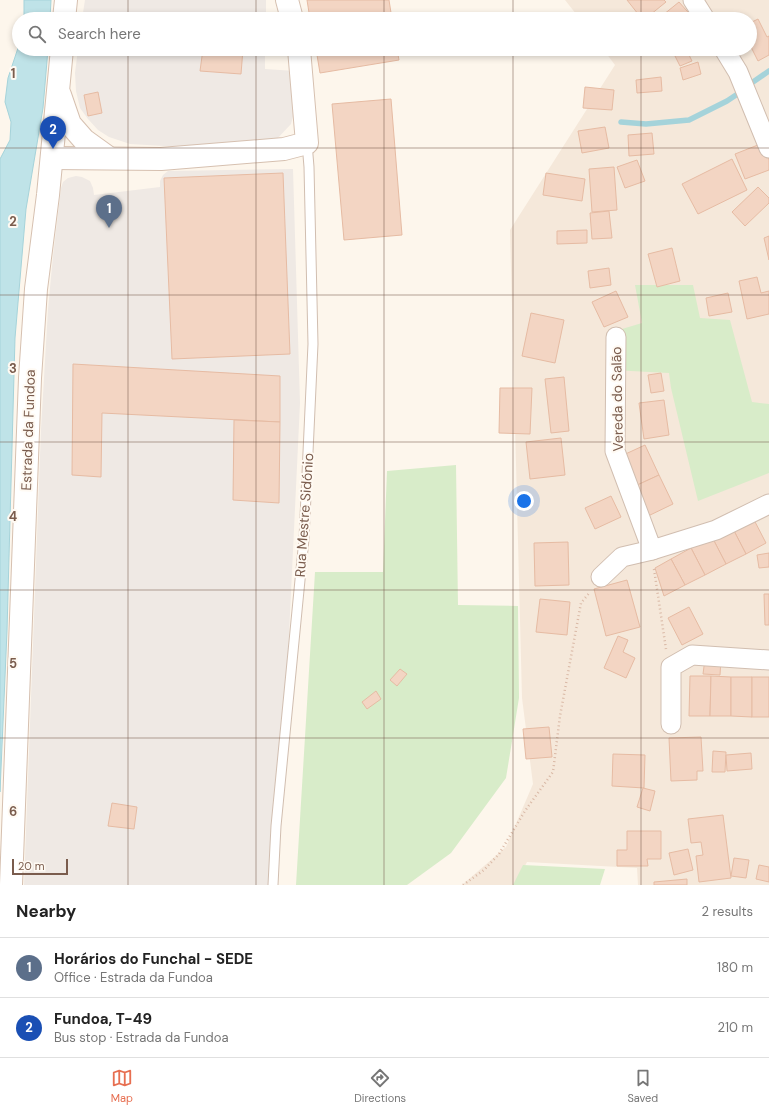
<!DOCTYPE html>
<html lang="en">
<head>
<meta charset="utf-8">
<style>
	:root { --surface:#fff; --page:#f2f2f2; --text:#222; --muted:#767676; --line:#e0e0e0; --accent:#e76f51 }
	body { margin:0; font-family:"DM Sans",sans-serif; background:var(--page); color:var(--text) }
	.scale { position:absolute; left:12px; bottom:10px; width:56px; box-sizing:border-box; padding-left:4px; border:2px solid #7a5c4d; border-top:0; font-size:11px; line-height:14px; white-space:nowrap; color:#7a5c4d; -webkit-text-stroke:3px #fffaf3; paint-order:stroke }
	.you { position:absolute; left:524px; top:501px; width:14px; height:14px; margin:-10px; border:3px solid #fff; border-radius:50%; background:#1a73e8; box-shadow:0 0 0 6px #1a73e833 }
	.badge { display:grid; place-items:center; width:26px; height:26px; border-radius:50%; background:var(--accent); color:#fff; font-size:13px; font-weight:700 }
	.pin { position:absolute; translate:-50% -33px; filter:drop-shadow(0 1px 2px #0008) }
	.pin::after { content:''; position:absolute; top:21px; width:14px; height:12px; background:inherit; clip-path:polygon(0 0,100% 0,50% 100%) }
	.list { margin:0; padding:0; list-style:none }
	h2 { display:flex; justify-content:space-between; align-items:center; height:52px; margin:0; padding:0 16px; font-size:17px }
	h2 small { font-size:13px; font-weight:400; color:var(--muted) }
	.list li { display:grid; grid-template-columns:26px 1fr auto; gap:12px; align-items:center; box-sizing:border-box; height:60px; padding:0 16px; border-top:1px solid var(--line) }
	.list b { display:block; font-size:15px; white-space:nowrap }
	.list p { margin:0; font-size:13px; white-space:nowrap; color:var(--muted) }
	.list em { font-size:13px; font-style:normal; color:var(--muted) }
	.icon { flex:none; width:22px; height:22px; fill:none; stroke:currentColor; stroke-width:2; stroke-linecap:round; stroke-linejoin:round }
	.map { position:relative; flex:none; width:769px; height:885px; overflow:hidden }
	.search { position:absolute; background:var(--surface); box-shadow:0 2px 6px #0003; left:12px; right:12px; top:12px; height:44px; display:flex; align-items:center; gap:10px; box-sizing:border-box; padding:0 14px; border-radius:22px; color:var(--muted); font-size:15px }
	.sheet { height:172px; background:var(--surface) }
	nav { display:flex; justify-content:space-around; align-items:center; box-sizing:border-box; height:56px; border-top:1px solid var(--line); background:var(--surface); font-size:11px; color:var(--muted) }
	nav a { display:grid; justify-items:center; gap:2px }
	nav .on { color:var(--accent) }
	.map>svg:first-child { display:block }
</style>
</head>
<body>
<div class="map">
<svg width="769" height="885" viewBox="0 0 769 885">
	<rect width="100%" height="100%" fill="#fdf6ec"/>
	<path fill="#f5e8da" d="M565,0H769V885H638L637,868L527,862L515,885H462L506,847L533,784L522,698L510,230L615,65L603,49H750V19H580Z"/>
	<g fill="#efe9e4">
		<path d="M85,0H266V19H82Z"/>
		<path d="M78,49H265V69L295,71L298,98L291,124L276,140L215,149L130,144L109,137L98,130L88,119L80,108L76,91L75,73Z"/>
		<path d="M293,169L300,403L288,656L273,885H24L41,429L48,309L53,256L61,188L63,182L68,178L76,176L82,177L90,181L93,188L94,195L160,187V181L163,175L168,171Z"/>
	</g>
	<g fill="#d8ecc9">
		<path d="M635,285H693L700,318L730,320L752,402L769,404V473L698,501L671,388L669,373L612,370V332L642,323Z"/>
		<path d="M456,465L458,605L518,606L519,698L506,778L451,853L407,885H296L315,572H383L387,471Z"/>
		<path d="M523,865L605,869L600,885H513Z"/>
	</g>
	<g fill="#bfe3e8" stroke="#a5d3da">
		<path d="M24,0H51L50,19H24Z"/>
		<path d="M19,45V49H48L43,108L26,209L15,338L7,631L0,792V159L10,140L11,122L5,102L8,78Z"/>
	</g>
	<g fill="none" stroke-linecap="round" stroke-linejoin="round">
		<g stroke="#a5d3da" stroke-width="5.5">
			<path d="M753,82L769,71"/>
			<path d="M621,122L646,124L689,120L727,101L736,95"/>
		</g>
	</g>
	<g fill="#f3d5c3" stroke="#e6bba3">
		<path d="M307,0H389L392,19H310Z"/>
		<path d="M627,0H664L666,2L645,19H642Z"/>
		<path d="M679,2L694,19H658Z"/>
		<path d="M758,19L767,37L769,36V55L758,61L750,45V23Z"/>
		<path d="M203,49H243L241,74L200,71Z"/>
		<path d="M316,49H397L399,60L320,73Z"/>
		<path d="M680,49H686L692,61L680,66L673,52Z"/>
		<path d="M698,62L701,74L683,80L680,68Z"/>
		<path d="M661,77L662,91L637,93L636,80Z"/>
		<path d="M585,87L614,90L612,110L583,108Z"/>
		<path d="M98,92L102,113L88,116L84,95Z"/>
		<path d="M391,99L402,235L344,240L332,104Z"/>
		<path d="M605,127L609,148L582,153L578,131Z"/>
		<path d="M652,133L654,154L629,156L628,135Z"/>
		<path d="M763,143L769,160V170L745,179L735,154Z"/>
		<path d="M732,159L747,190L698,214L682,184Z"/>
		<path d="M637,160L645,181L625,188L617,167Z"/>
		<path d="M614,167L617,210L592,212L589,169Z"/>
		<path d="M283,173L290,354L172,359L164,178Z"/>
		<path d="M546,173L585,179L582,201L543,195Z"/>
		<path d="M758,187L769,198V203L745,226L732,212Z"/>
		<path d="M609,211L612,238L592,239L590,213Z"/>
		<path d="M587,230V243L557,244V231Z"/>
		<path d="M769,236V260L764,238Z"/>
		<path d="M672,248L680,281L657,287L648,254Z"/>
		<path d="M609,268L611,285L590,288L588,271Z"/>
		<path d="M757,277L761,293L769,291V314L747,319L739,281Z"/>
		<path d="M616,291L628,317L604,327L592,302Z"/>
		<path d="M728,293L732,312L709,316L706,298Z"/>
		<path d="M531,313L564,320L555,363L522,356Z"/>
		<path d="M73,364L280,376V422L102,413L101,477L72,475Z"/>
		<path d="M661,373L664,391L651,393L648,375Z"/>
		<path d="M564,377L569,431L551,433L545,379Z"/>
		<path d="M500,388H532L530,434L499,433Z"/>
		<path d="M664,400L669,435L644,439L639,403Z"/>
		<path d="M234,420L280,422L279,503L233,500Z"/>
		<path d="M561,438L565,475L530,479L526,442Z"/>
		<path d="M645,445L659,475L633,487L619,457Z"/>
		<path d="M659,475L673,504L646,517L633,487Z"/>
		<path d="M611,496L621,517L595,529L585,508Z"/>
		<path d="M752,516L766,543L746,554L732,527Z"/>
		<path d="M732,527L746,554L726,564L712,537Z"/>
		<path d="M712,537L726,564L705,575L691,548Z"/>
		<path d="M568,542L569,585L535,586L534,543Z"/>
		<path d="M691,548L705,575L685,585L671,559Z"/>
		<path d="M769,553V567L759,568L757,555Z"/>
		<path d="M671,559L685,585L664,596L655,568Z"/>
		<path d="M627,580L640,627L606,636L594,589Z"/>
		<path d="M764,594H769V625H765Z"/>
		<path d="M540,599L570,602L567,635L536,632Z"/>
		<path d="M689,607L703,634L682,645L668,618Z"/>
		<path d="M618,636L628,640L623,652L635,658L626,678L604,668Z"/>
		<path d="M705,659H721L720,675L703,674Z"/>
		<path d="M400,669L407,674L397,686L390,680Z"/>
		<path d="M690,676H711L710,716H689Z"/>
		<path d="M711,676L731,677V716H710Z"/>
		<path d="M731,677H752V717L731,716Z"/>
		<rect x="752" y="677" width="17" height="40"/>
		<path d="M376,691L381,699L367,709L362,702Z"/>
		<path d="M549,727L552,757L526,759L523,729Z"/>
		<path d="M701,737L703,771H697V780L671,781L669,738Z"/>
		<path d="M713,751L726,752L725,772H712Z"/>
		<path d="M751,753L752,769L727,771L726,755Z"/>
		<path d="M613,754L645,755L644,788L612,786Z"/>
		<path d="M643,788L655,791L650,811L637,807Z"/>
		<path d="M112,803L137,807L134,829L108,826Z"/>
		<path d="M723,815L731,878L699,882L696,856L703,855L701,842L691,843L688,819Z"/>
		<path d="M627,831H661V859H647L648,866H617V850H627Z"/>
		<path d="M688,849L693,870L674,875L669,853Z"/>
		<path d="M734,858L749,860L746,878L731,876Z"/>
		<path d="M759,865L769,867V882L756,879Z"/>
		<path d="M687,879V885H654V882Z"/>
	</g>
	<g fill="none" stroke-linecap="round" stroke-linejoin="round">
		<g stroke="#d1beb0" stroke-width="11">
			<path id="service" d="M273,885L276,826L304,539L313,344L309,167L307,143"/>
		</g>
		<g stroke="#d1beb0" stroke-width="21">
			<g id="minor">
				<path d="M693,0L705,19"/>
				<path d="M724,49L738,72L769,148"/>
				<path d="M616,337L615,451L652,550L716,530L769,504"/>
				<path d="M601,577L622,557L652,550"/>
				<path d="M671,724V667L692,655L769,660"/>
			</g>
		</g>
		<g stroke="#d6c0b0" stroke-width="24">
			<g id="secondary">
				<path d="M287,0L292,19"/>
				<path d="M64,19L66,0"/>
				<path d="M60,95L70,124L84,140L109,158"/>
				<path d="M52,158L161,159L284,149L307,143L299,49"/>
				<path d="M11,885L30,378L36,289L48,195L62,49"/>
			</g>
		</g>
		<g stroke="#d9b8a5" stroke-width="2.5" stroke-dasharray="1 3" stroke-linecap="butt">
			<path d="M654,569L666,649"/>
			<path d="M463,885L484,870L499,854L525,811L553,772L560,716L581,603L590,592"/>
		</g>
		<use href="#service" stroke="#fff" stroke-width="9"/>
		<use href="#minor" stroke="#fff" stroke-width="19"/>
		<use href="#secondary" stroke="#fff" stroke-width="22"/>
	</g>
	<path fill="none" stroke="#7a5c4d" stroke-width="1" stroke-opacity="0.55" d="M128,0V19M256,0V19M384,0V19M513,0V19M641,0V19M128,49V885M256,49V885M384,49V885M513,49V885M641,49V885M0,148H769M0,295H769M0,442H769M0,590H769M0,738H769"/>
	<g text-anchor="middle" stroke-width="4" stroke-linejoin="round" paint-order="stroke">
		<g font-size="14" fill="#7a5c4d" stroke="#fffaf3">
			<text transform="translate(617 399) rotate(-91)" y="5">Vereda do Salão</text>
			<text transform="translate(28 430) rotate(-88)" y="5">Estrada da Fundoa</text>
			<text transform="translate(304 515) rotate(-86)" y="5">Rua Mestre Sidónio</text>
		</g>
	</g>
	<g font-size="13" text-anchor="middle" font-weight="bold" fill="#7a5c4d" stroke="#fffaf3" stroke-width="4" stroke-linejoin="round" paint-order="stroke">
		<text x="13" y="78">1</text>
		<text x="13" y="226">2</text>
		<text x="13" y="373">3</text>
		<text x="13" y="521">4</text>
		<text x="13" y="668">5</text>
		<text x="13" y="816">6</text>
	</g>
</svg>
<div class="scale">20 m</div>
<div class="you"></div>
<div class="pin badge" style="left:109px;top:228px;background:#5c6f8a">1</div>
<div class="pin badge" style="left:53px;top:149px;background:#1a4fb4">2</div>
<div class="search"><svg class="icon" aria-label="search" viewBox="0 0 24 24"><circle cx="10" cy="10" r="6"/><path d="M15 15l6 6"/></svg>Search here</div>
</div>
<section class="sheet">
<h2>Nearby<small>2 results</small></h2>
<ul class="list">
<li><span class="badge" style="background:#5c6f8a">1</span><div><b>Horários do Funchal - SEDE</b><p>Office · Estrada da Fundoa</p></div><em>180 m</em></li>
<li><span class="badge" style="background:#1a4fb4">2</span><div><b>Fundoa, T-49</b><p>Bus stop · Estrada da Fundoa</p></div><em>210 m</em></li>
</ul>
</section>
<nav>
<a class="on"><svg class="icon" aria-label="map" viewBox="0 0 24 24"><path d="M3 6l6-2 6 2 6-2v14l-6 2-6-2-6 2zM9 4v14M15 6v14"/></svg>Map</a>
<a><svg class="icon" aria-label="directions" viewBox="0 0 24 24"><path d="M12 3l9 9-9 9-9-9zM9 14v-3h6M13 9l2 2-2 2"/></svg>Directions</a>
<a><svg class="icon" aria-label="saved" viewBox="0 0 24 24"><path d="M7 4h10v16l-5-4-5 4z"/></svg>Saved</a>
</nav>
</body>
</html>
